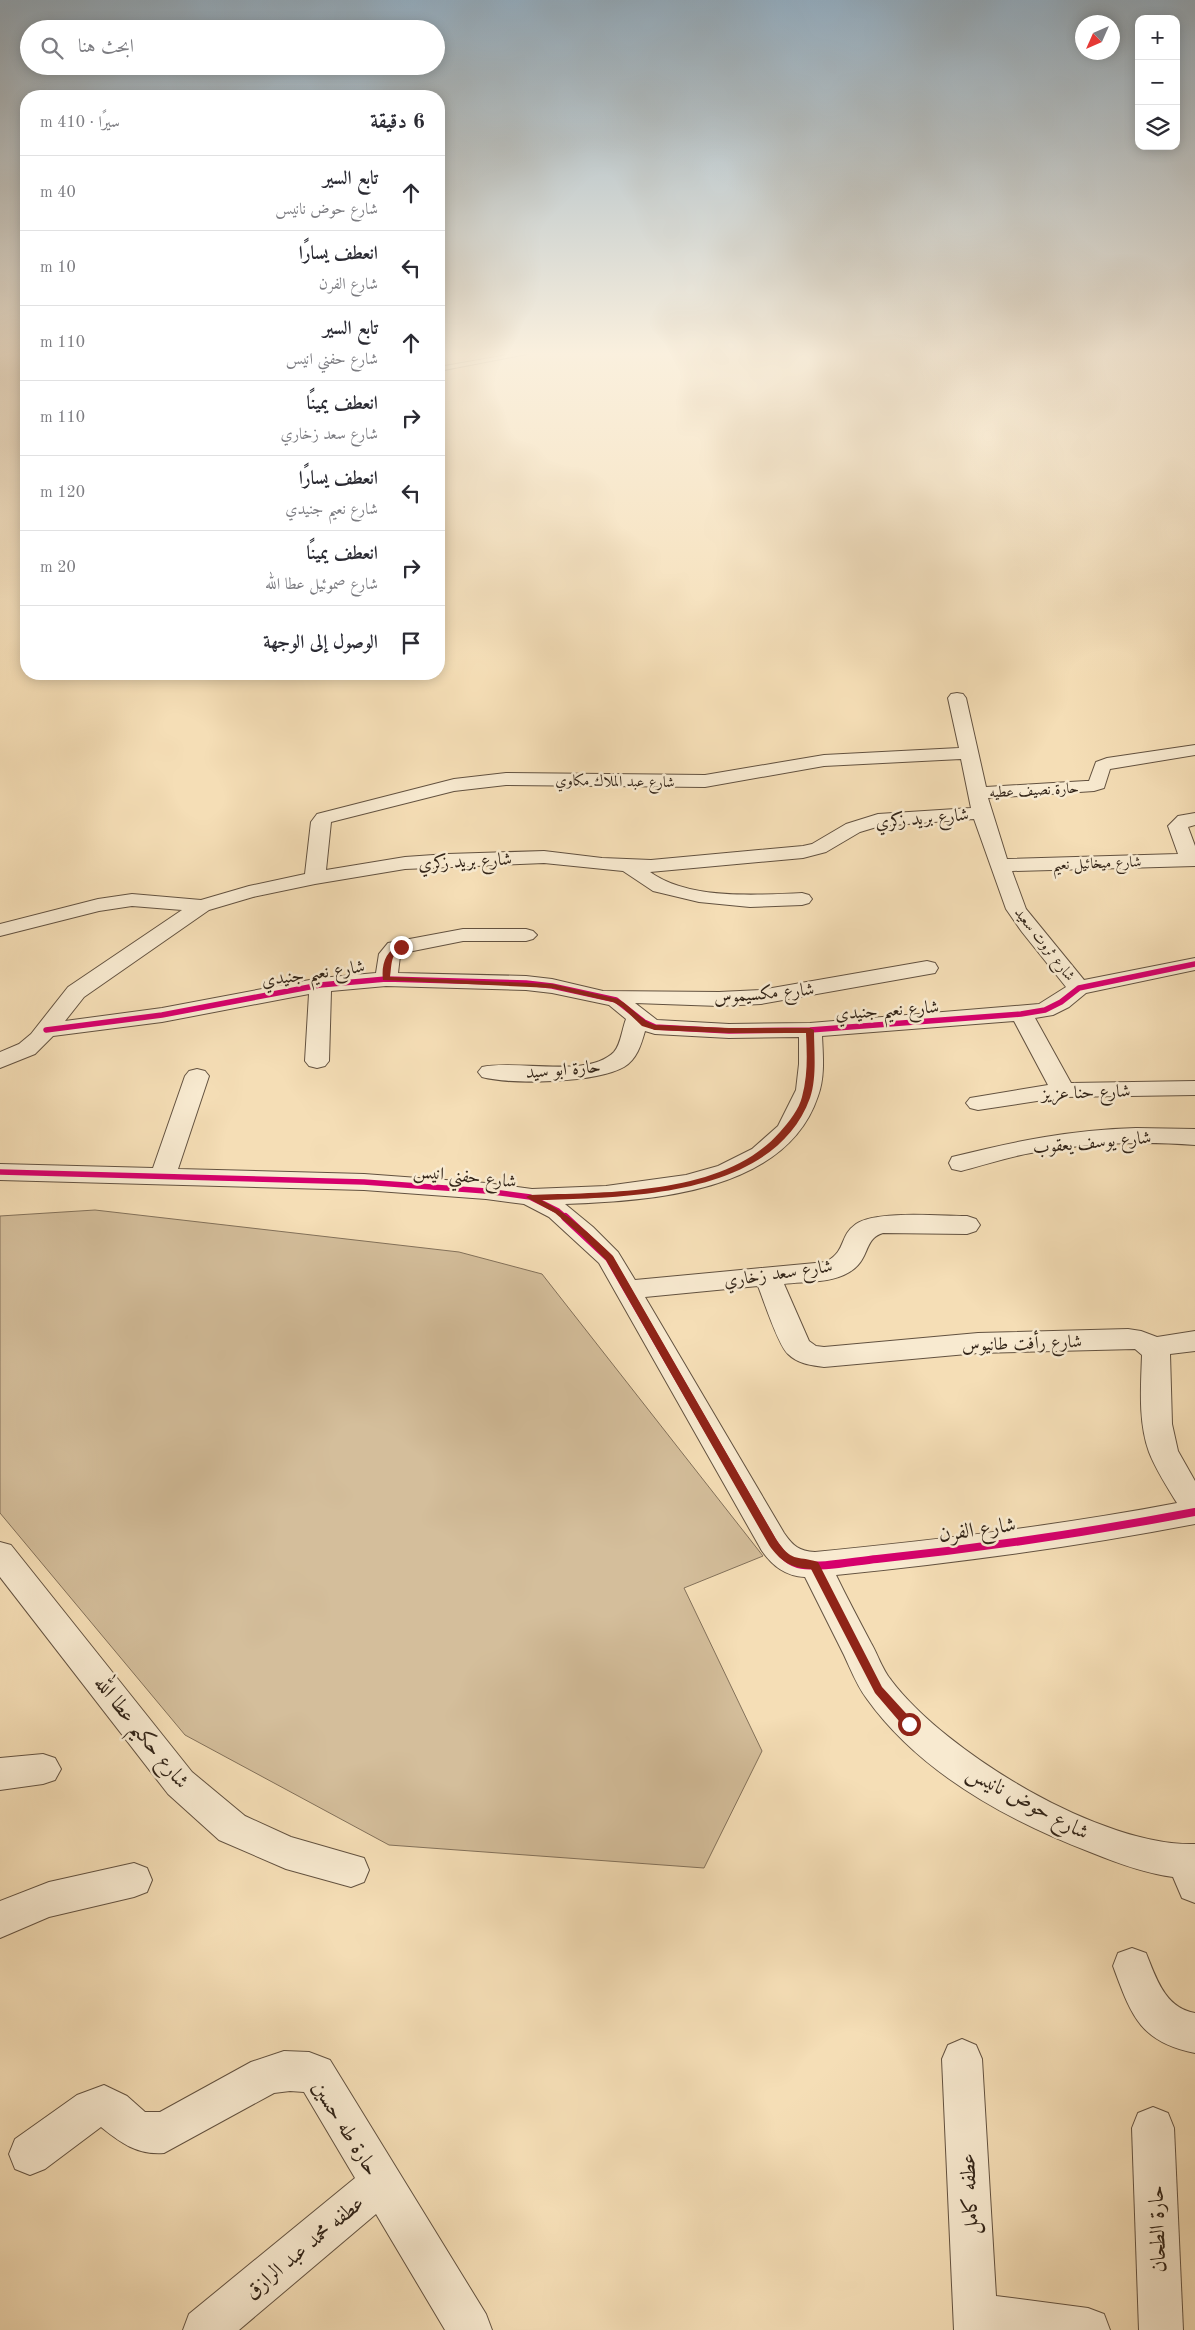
<!DOCTYPE html>
<html lang="ar">
<head>
<meta charset="utf-8">
<style>
	:root { --surface:#fff; --page:#f2f2f3; --text:#2b2b33; --muted:#7c7c81; --line:#e1e1e2 }
	body { margin:0; font-family:"Old Standard TT",Amiri,serif; background:var(--page); color:var(--text); direction:rtl }
	.controls { position:absolute; right:15px; top:15px; display:grid; overflow:hidden; border-radius:10px; box-shadow:0 2px 12px #0003 }
	.controls button { width:45px; height:45px; display:grid; place-items:center; padding:0; border:0; border-bottom:1px solid var(--line); background:var(--surface); color:var(--text); font:25px sans-serif }
	.compass { position:absolute; left:1075px; top:15px; width:45px; height:45px; border-radius:50%; background:var(--surface); box-shadow:0 2px 12px #0003; rotate:225deg }
	.stop { position:absolute; width:15px; height:15px; margin:-11px; border:4px solid #8f2418; border-radius:50%; background:#fff }
	.stop.end { background:#8f2418; border-color:#fff; box-shadow:0 1px 5px #0008 }
	.list { margin:0; padding:0; list-style:none }
	h2 { display:flex; justify-content:space-between; align-items:center; height:65px; margin:0; padding:0 20px; font-size:21px }
	h2 small { font-size:16px; font-weight:400; color:var(--muted) }
	.list li { display:grid; grid-template-columns:32px 1fr auto; gap:15px; align-items:center; box-sizing:border-box; height:75px; padding:0 20px; border-top:1px solid var(--line) }
	.list b { display:block; font-size:19px; white-space:nowrap }
	.list p { margin:0; font-size:16px; white-space:nowrap; color:var(--muted) }
	.list em { font-size:16px; font-style:normal; color:var(--muted) }
	.icon { flex:none; width:28px; height:28px; fill:none; stroke:currentColor; stroke-width:2; stroke-linecap:round; stroke-linejoin:round }
	.map { position:relative; flex:none; width:1195px; height:2330px; overflow:hidden; direction:ltr }
	.search { position:absolute; background:var(--surface); box-shadow:0 2px 12px #0003; left:20px; top:20px; width:425px; height:55px; display:flex; align-items:center; gap:12px; box-sizing:border-box; padding:0 18px; border-radius:28px; color:var(--muted); font-size:19px }
	.panel { position:absolute; background:var(--surface); box-shadow:0 2px 12px #0003; left:20px; top:90px; width:425px; height:590px; border-radius:20px; direction:rtl }
	.map>svg:first-child { display:block }
</style>
</head>
<body>
<div class="map">
<svg width="1195" height="2330" viewBox="0 0 1195 2330">
	<rect width="100%" height="100%" fill="#f5deb6"/>
	<filter id="stains"><feTurbulence type="fractalNoise" baseFrequency=".004" numOctaves="4"/><feColorMatrix values="0 0 0 0 .2 0 0 0 0 .09 0 0 0 0 .02 0 0 0 .5 -.17"/></filter>
	<radialGradient id="worn" r=".72"><stop offset=".6" stop-color="#630" stop-opacity="0"/><stop offset="1" stop-color="#630" stop-opacity=".3"/></radialGradient>
	<path fill="#d4be9b" stroke="#83715a" d="M95,1210L459,1252L542,1274L763,1556L684,1588L762,1751L704,1868L389,1845L185,1735L0,1513V1216Z"/>
	<g fill="none" stroke-linecap="round" stroke-linejoin="round">
		<g stroke="#635240" stroke-width="2">
			<path id="service" d="M513,354H527L439,371V367Z"/>
		</g>
		<g stroke="#635240" stroke-width="2">
			<g id="minor">
				<path d="M957,693L963,694L966,698L986,787L1086,781H1089L1096,762L1107,758L1195,745V755L1110,769L1104,788L1094,791L988,798L1007,859L1178,854L1168,826L1178,816L1195,813V825L1188,827L1195,846V866L1012,871L1026,909L1084,980L1195,958V970L1086,993L1069,1007L1053,1015L1035,1018L1071,1083L1195,1081V1095L1063,1097L978,1110L970,1108L966,1103L970,1098L1048,1085L1014,1021L822,1036C823,1056 825,1077 818,1096C786,1193 650,1201 565,1204L593,1227L618,1252L635,1280L826,1262C848,1249 838,1237 856,1224C876,1210 941,1216 967,1216L976,1219L980,1225L976,1231L967,1234L883,1233C866,1238 869,1253 858,1265C841,1284 808,1281 784,1284L809,1341L816,1346L824,1347L978,1333L1128,1329L1141,1331L1157,1337L1195,1331V1351L1170,1354L1172,1424L1178,1451L1195,1481V1524C1076,1547 956,1563 836,1575C847,1598 859,1620 871,1643C878,1655 882,1669 891,1680C946,1753 1102,1847 1195,1844V1903L1182,1898L1173,1877C1144,1873 1117,1863 1090,1852C1007,1820 920,1773 867,1699C857,1686 851,1670 844,1655C831,1629 818,1603 805,1577C785,1576 773,1566 762,1551L599,1263L549,1217L524,1204L486,1199L364,1190L0,1180V1164L153,1168L185,1076L189,1071L197,1069L205,1071L209,1076L178,1169L364,1174L486,1183L532,1189L606,1186L686,1175L718,1166L752,1149L778,1126L796,1090L799,1064V1037L729,1038L655,1034L645,1031C641,1045 637,1059 624,1067C596,1083 512,1085 482,1077L478,1072L482,1067C516,1059 587,1079 614,1052C621,1044 622,1029 626,1019L609,1005L552,993L526,990L386,986L331,991L329,1061L325,1066L317,1068L309,1066L305,1061L309,994L162,1022L53,1036L35,1054L0,1068V1052L19,1044L31,1034L68,987L182,910L132,906L99,911L0,936V924L98,899L132,894L201,900L249,886L305,874L311,822L317,814L454,779L506,773L705,775L824,755L959,748L948,698L951,694ZM961,759L971,808L878,814L846,824L812,844L803,846L651,860L602,858L544,851L448,854L405,857L326,870L331,822L454,791L506,785L705,787L824,766ZM974,819L1006,909L1022,932L1066,987L1039,1004L810,1023L729,1024L657,1020L635,1003L719,1006L761,1004L935,973L938,968L935,963L927,961L761,990L719,992L603,991L552,979L526,976L398,973L400,956L403,953L463,941H526L533,939L537,935L533,931L526,929H463L388,943L379,954L376,973L320,978L162,1008L65,1021L84,997L209,910L253,897L315,884L405,869L544,863L623,871L653,891L699,902L750,907L802,905L809,903L812,899L809,895L802,893C756,895 689,900 650,872L803,858L826,852L860,832L880,826ZM758,1286C764,1301 778,1345 788,1354C798,1364 811,1365 824,1367L978,1353L1135,1349L1142,1355C1141,1387 1138,1421 1149,1452C1156,1470 1167,1487 1177,1503C1057,1526 936,1540 815,1552C799,1551 793,1546 784,1533L645,1297Z"/>
				<path d="M1136,1128L1195,1129V1145C1140,1141 1085,1143 1031,1153C1008,1157 984,1165 961,1171L952,1169L949,1163L952,1157C1017,1141 1069,1130 1136,1128Z"/>
				<path d="M0,1542L11,1545L192,1772L245,1816L291,1837L364,1858L369,1870L364,1882L351,1887L286,1869L219,1840L168,1794L0,1577Z"/>
				<path d="M43,1754L55,1758L61,1769L55,1780L43,1784L0,1790V1758Z"/>
				<path d="M134,1863L147,1868L152,1880L147,1892L134,1897L49,1917L0,1938V1901L49,1882Z"/>
				<path d="M1132,1948L1146,1953C1156,1978 1165,2008 1195,2013V2053C1139,2042 1131,2014 1113,1966L1118,1953Z"/>
				<path d="M962,2039L976,2045L982,2059L996,2296L1088,2308L1104,2314L1110,2330H954L942,2059L948,2045Z"/>
				<path d="M284,2051L309,2052L330,2060L486,2314L492,2330H445L376,2214L239,2330H183L189,2314L355,2178L304,2092L290,2091L274,2093L164,2153C137,2155 121,2143 101,2127L45,2169L30,2175L15,2169L9,2154L15,2139L77,2095L104,2085L127,2096L145,2112H160L251,2062Z"/>
				<path d="M1153,2107L1168,2113L1174,2128L1183,2330H1139L1132,2128L1138,2113Z"/>
			</g>
		</g>
		<use href="#service" fill="#f8ead0" fill-rule="evenodd"/>
		<use href="#minor" fill="#f8ead0" fill-rule="evenodd"/>
		<g stroke="#f8ead0" stroke-width="9">
			<g id="cycleway-far1">
				<path d="M46,1030L162,1015L320,985L386,979L526,983L552,986L616,1000L644,1022L655,1027L729,1031L810,1030L1021,1014L1045,1010L1061,1002L1079,988L1195,964"/>
				<path d="M0,1172L364,1182L486,1191L530,1197L558,1211L566,1218"/>
			</g>
		</g>
		<g stroke="#f8ead0" stroke-width="11">
			<path id="cycleway" d="M565,1217L609,1258L773,1542C779,1551 786,1561 798,1564C819,1569 855,1561 877,1559C983,1548 1090,1532 1195,1512"/>
		</g>
		<use href="#cycleway-far1" stroke="#d6006c" stroke-width="5.5"/>
		<use href="#cycleway" stroke="#d6006c" stroke-width="8"/>
	</g>
	<linearGradient id="sky" x2="0" y2="1"><stop stop-color="#93acbe"/><stop offset="0.52" stop-color="#faf0de"/><stop offset="1" stop-color="#faf0de" stop-opacity="0"/></linearGradient>
	<rect width="1195" height="680" fill="url(#sky)"/>
	<path fill="#8f2418" d="M401,945H404V948C390,952 392,965 390,977L552,984L618,999C631,1006 641,1021 655,1025L729,1028H810L814,1030C814,1052 817,1077 810,1098C774,1197 627,1197 541,1200C569,1214 590,1234 613,1256L776,1539C792,1563 795,1555 818,1562L882,1687L913,1721L914,1724L913,1728H905L875,1693L811,1569C791,1568 780,1561 769,1545L606,1260L581,1235L555,1213L526,1197L530,1195C609,1192 724,1196 780,1132C789,1122 799,1109 802,1097C808,1075 807,1054 806,1033H729L655,1030L642,1026L622,1007L613,1002L552,988L383,980C381,965 386,949 401,945Z"/>
	<g text-anchor="middle" stroke-width="5" stroke-linejoin="round" paint-order="stroke">
		<g font-size="15" fill="#322418" stroke="#f8ead0">
			<text transform="translate(615 781) rotate(1)" y="5">شارع عبد الملاك مكاوي</text>
			<text transform="translate(1034 790) rotate(-3)" y="5">حارة نصيف عطيه</text>
			<text transform="translate(1097 863) rotate(-2)" y="5">شارع ميخائيل نعيم</text>
			<text transform="translate(1045 944) rotate(52)" y="5">شارع ثروت سعيد</text>
		</g>
		<g font-size="18" fill="#322418" stroke="#f8ead0">
			<text transform="translate(922 818) rotate(-5)" y="6">شارع بريد زكري</text>
			<text transform="translate(465 861) rotate(-3)" y="6">شارع بريد زكري</text>
			<text transform="translate(313 973) rotate(-8)" y="6">شارع نعيم جنيدي</text>
			<text transform="translate(764 993) rotate(-5)" y="6">شارع مكسيموس</text>
			<text transform="translate(887 1010) rotate(-4)" y="6">شارع نعيم جنيدي</text>
			<text transform="translate(563 1069) rotate(-5)" y="6">حارة ابو سيد</text>
			<text transform="translate(1086 1092) rotate(-2)" y="6">شارع حنا عزيز</text>
			<text transform="translate(1092 1142) rotate(-5)" y="6">شارع يوسف يعقوب</text>
			<text transform="translate(465 1176) rotate(6)" y="6">شارع حفني انيس</text>
			<text transform="translate(778 1273) rotate(-8)" y="6">شارع سعد زخاري</text>
			<text transform="translate(1022 1343) rotate(-2)" y="6">شارع رأفت طانيوس</text>
		</g>
		<g font-size="21" fill="#322418" stroke="#f8ead0">
			<text transform="translate(977 1529) rotate(-8)" y="7">شارع الفرن</text>
			<text transform="translate(142 1732) rotate(51)" y="7">شارع حكيم عطا الله</text>
			<text transform="translate(1028 1802) rotate(28)" y="7">شارع حوض نانيس</text>
			<text transform="translate(346 2128) rotate(58)" y="7">حارة طه حسين</text>
			<text transform="translate(969 2194) rotate(-93)" y="7">عطفه كامل</text>
			<text transform="translate(1157 2229) rotate(-92)" y="7">حارة الطحان</text>
			<text transform="translate(304 2247) rotate(-40)" y="7">عطفه محمد عبد الرازق</text>
		</g>
	</g>
	<rect width="100%" height="100%" filter="url(#stains)"/>
	<rect width="100%" height="100%" fill="url(#worn)"/>
</svg>
<div class="controls">
<button>+</button>
<button>−</button>
<button><svg class="icon" aria-label="layers" viewBox="0 0 24 24"><path d="M12 4l9 5-9 5-9-5zM3 14l9 5 9-5"/></svg></button>
</div>
<svg class="compass" viewBox="-18 -18 36 36"><path d="M0-13l5 13h-10z" fill="#e53935"/><path d="M0 13l5-13h-10z" fill="#7c7c81"/></svg>
<div class="stop" style="left:909px;top:1724px"></div>
<div class="stop end" style="left:401px;top:947px"></div>
<div class="search"><svg class="icon" aria-label="search" viewBox="0 0 24 24"><circle cx="10" cy="10" r="6"/><path d="M15 15l6 6"/></svg>ابحث هنا</div>
<section class="panel">
<h2>6 دقيقة<small>سيرًا · 410 m</small></h2>
<ul class="list">
<li><svg class="icon" aria-label="ahead" viewBox="0 0 24 24"><path d="M12 20V5M6 11l6-6 6 6"/></svg><div><b>تابع السير</b><p>شارع حوض نانيس</p></div><em>40 m</em></li>
<li><svg class="icon" aria-label="left" viewBox="0 0 24 24"><path d="M17 20v-9H6M10 6l-5 5 5 5"/></svg><div><b>انعطف يسارًا</b><p>شارع الفرن</p></div><em>10 m</em></li>
<li><svg class="icon" aria-label="ahead" viewBox="0 0 24 24"><path d="M12 20V5M6 11l6-6 6 6"/></svg><div><b>تابع السير</b><p>شارع حفني انيس</p></div><em>110 m</em></li>
<li><svg class="icon" aria-label="right" viewBox="0 0 24 24"><path d="M7 20v-9h11M14 6l5 5-5 5"/></svg><div><b>انعطف يمينًا</b><p>شارع سعد زخاري</p></div><em>110 m</em></li>
<li><svg class="icon" aria-label="left" viewBox="0 0 24 24"><path d="M17 20v-9H6M10 6l-5 5 5 5"/></svg><div><b>انعطف يسارًا</b><p>شارع نعيم جنيدي</p></div><em>120 m</em></li>
<li><svg class="icon" aria-label="right" viewBox="0 0 24 24"><path d="M7 20v-9h11M14 6l5 5-5 5"/></svg><div><b>انعطف يمينًا</b><p>شارع صموئيل عطا الله</p></div><em>20 m</em></li>
<li><svg class="icon" aria-label="arrive" viewBox="0 0 24 24"><path d="M6 21V4h12l-3 4 3 4H6"/></svg><div><b>الوصول إلى الوجهة</b></div></li>
</ul>
</section>
</div>
</body>
</html>
